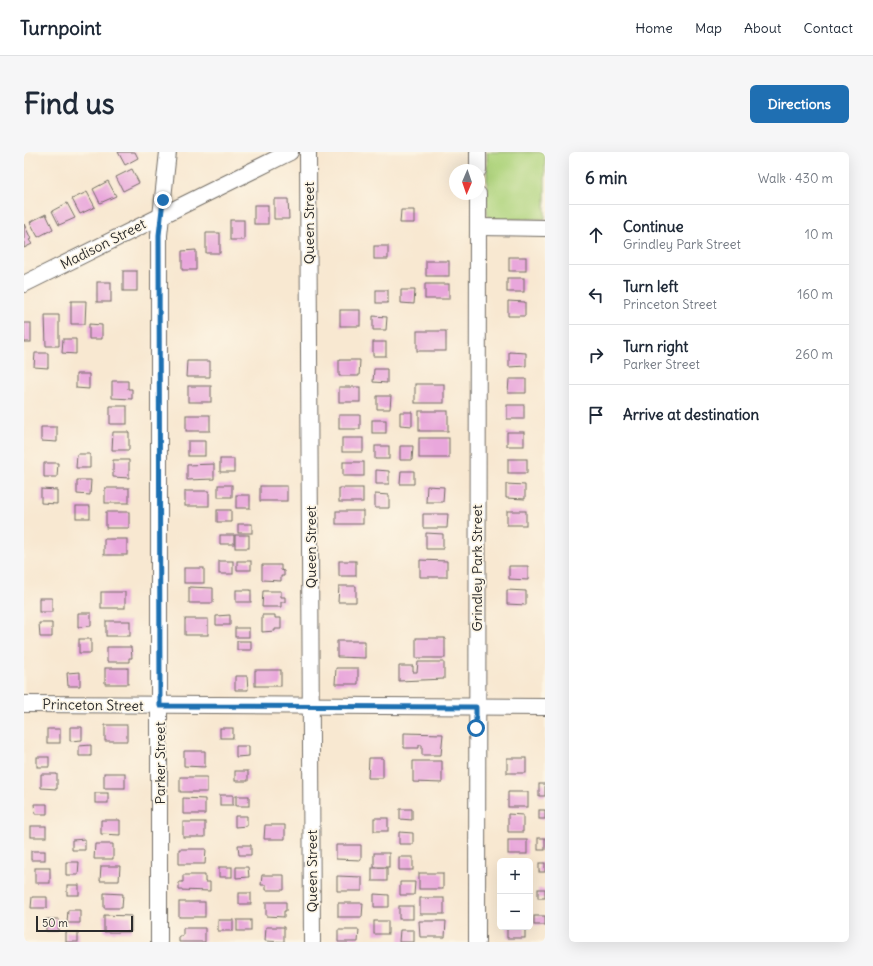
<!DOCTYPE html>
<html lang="en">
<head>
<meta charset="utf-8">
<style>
	:root { --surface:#fff; --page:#f6f6f7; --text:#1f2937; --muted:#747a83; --line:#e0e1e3; --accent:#1f6fb2 }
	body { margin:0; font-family:Delius,sans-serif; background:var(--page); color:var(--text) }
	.controls { position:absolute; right:12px; bottom:12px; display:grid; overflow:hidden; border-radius:6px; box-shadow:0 4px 16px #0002 }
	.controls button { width:36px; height:36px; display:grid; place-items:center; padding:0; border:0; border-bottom:1px solid var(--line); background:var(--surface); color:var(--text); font:20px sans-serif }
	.compass { position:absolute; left:425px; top:12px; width:36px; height:36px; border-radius:50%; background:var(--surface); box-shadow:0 4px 16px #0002; rotate:182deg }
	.scale { position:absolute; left:12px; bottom:10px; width:97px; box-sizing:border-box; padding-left:4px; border:2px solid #2b2b2b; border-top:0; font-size:11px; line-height:14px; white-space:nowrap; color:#2b2b2b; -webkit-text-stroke:3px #fcf5e5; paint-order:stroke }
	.stop { position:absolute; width:12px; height:12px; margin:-9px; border:3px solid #1f6fb2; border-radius:50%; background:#fff }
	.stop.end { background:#1f6fb2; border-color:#fff; box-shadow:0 1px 4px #0008 }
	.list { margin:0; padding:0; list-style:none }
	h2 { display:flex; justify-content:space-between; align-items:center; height:52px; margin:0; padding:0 16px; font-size:17px }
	h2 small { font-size:13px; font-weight:400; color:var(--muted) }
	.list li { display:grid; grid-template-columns:26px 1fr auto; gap:12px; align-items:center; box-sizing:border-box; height:60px; padding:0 16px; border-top:1px solid var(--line) }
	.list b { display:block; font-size:15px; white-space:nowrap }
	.list p { margin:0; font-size:13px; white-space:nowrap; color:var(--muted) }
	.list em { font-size:13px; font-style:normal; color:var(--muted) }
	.icon { flex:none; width:22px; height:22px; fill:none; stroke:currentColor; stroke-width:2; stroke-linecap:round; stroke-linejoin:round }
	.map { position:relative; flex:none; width:521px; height:790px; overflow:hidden; border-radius:6px }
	header { display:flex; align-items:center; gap:24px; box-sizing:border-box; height:56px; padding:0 20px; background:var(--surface); border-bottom:1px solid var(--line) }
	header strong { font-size:19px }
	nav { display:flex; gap:22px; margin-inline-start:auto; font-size:14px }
	.intro { display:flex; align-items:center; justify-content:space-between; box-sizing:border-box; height:96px; padding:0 24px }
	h1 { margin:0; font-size:28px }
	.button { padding:10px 18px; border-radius:6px; background:var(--accent); color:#fff; font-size:14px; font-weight:700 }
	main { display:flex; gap:24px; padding:0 24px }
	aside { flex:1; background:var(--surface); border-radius:6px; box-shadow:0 4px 16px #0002 }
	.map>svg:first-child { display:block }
</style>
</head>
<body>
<header>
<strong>Turnpoint</strong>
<nav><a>Home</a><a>Map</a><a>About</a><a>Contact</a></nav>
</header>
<div class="intro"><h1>Find us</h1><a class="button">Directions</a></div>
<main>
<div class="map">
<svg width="521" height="790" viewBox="0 0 521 790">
	<rect width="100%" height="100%" fill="#fcf5e5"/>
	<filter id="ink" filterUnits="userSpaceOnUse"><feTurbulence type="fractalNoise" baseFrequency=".025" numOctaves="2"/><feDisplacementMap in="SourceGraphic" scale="8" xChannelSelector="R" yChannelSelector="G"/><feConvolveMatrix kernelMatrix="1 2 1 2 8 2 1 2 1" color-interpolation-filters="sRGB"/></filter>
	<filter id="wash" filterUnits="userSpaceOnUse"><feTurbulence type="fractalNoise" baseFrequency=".012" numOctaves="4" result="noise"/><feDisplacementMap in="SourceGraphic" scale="16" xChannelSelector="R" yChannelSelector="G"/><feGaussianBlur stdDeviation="0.9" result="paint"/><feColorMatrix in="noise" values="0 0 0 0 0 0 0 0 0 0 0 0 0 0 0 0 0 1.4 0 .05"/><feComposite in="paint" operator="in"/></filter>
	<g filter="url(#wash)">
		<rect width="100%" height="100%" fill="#f8e8d1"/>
		<path fill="#afd47d" stroke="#6d8054" d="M463,0H521V67H471L465,66L463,60Z"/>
		<g id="blocks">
			<g fill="#e9a7dc">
				<path d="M94,0H111L114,6L101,13Z"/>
				<path d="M108,17L115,31L99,39L92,25Z"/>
				<path d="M84,29L92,44L76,51L69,37Z"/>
				<path d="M63,40L71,55L56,62L48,47Z"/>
				<path d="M250,47H264L265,67H250Z"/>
				<path d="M43,51L51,66L35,73L28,59Z"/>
				<rect x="230" y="53" width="14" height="19"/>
				<path d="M377,58H390V71H376Z"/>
				<path d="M22,62L29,77L14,85L6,70Z"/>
				<rect x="206" y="68" width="14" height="20"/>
				<path d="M0,72L7,87L5,88L8,92L0,96Z"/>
				<rect x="182" y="81" width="14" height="20"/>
				<rect x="350" y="94" width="14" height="13"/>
				<path d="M172,98V118H158V99Z"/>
				<rect x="485" y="105" width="17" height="14"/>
				<rect x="402" y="109" width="23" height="15"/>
				<rect x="99" y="119" width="14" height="20"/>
				<rect x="483" y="126" width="17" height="14"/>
				<rect x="73" y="130" width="14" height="20"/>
				<rect x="401" y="132" width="24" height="15"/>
				<rect x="352" y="138" width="12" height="13"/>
				<path d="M377,138H391L390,152L377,151Z"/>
				<path d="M47,149H62L61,172H47Z"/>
				<path d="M484,149L501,150V164H484Z"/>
				<rect x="316" y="158" width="20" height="16"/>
				<path d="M21,163H35V194H22Z"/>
				<path d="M349,164L363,165L362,178H349Z"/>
				<rect x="0" y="171" width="7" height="19"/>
				<path d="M65,172L78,173V187H65Z"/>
				<rect x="393" y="179" width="29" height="20"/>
				<path d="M39,187H52V202L38,201Z"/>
				<rect x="349" y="190" width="13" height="14"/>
				<path d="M485,200L502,201V214L485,215Z"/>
				<path d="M11,201H24V216L10,215Z"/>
				<path d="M315,208H336L335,224H315Z"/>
				<path d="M163,209H186V225H162Z"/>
				<path d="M350,217H363V231L349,230Z"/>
				<path d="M52,222H65V237L52,236Z"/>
				<path d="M485,227H502V241H484Z"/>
				<path d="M88,229H104V237H108V247L88,246Z"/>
				<rect x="391" y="232" width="29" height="19"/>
				<rect x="164" y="234" width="23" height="16"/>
				<rect x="315" y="235" width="21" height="15"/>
				<path d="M353,244H367L366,257H353Z"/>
				<rect x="483" y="253" width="17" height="14"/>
				<rect x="86" y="254" width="17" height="18"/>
				<rect x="395" y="259" width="29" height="20"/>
				<path d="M376,260H388V274L376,273Z"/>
				<rect x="162" y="263" width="24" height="16"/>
				<rect x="315" y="263" width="21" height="14"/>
				<rect x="348" y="268" width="14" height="13"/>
				<path d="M17,275H33V290L17,289Z"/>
				<path d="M89,280H105V298H88Z"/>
				<rect x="483" y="280" width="17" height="14"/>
				<rect x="318" y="286" width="21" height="14"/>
				<rect x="395" y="286" width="30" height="20"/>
				<rect x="164" y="289" width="17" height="15"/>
				<rect x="351" y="294" width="14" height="13"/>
				<path d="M376,294H389L388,308H376Z"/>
				<path d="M53,302H66V316H52Z"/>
				<rect x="196" y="307" width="14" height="13"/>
				<rect x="484" y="307" width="19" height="14"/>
				<path d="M89,308H105V326L89,325Z"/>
				<rect x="319" y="310" width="21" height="14"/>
				<path d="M20,311H34L33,325H20Z"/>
				<path d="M190,312V327L163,328V313Z"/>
				<path d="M352,318L365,319V332H352Z"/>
				<path d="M377,319H390V332H376Z"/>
				<path d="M53,328H67L66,343L53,342Z"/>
				<path d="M482,332L501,333V347L482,346Z"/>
				<rect x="194" y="333" width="14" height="12"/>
				<rect x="236" y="334" width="27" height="15"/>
				<path d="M403,334L420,335L419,350H402Z"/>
				<rect x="81" y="336" width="24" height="15"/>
				<rect x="315" y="336" width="24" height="14"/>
				<path d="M17,337L33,338V352L17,351Z"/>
				<rect x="161" y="339" width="24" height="15"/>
				<path d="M351,342L365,343V356H351Z"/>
				<rect x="212" y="343" width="14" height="13"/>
				<rect x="52" y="354" width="14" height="12"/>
				<rect x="193" y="358" width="14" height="12"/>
				<rect x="312" y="359" width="27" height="13"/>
				<rect x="483" y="359" width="19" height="14"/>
				<rect x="82" y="360" width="23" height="16"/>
				<path d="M399,362H424L423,376H399Z"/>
				<rect x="214" y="372" width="14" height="9"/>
				<path d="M402,381L419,382V397H402Z"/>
				<rect x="196" y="383" width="14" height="9"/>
				<rect x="211" y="383" width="14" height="13"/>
				<rect x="80" y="387" width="23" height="16"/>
				<path d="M396,408L423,409V425H396Z"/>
				<rect x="195" y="409" width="14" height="13"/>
				<rect x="213" y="409" width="14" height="9"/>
				<rect x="315" y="409" width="17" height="15"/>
				<path d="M238,413H257V418L260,419V424H257V429L238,428Z"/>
				<path d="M485,414H504V428L485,427Z"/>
				<rect x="160" y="416" width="20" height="15"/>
				<path d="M315,434H332V450H314Z"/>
				<path d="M165,435L189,436V451H165Z"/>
				<rect x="212" y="438" width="15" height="12"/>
				<path d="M483,438L502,439V453L483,452Z"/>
				<path d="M239,439H257V445H261V450H257V455H238Z"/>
				<rect x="77" y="440" width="24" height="16"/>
				<rect x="15" y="446" width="13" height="14"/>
				<path d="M54,461H67V474L54,475Z"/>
				<path d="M206,463V473H192V464Z"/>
				<path d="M238,463H251V466H257V477H251V479L238,480Z"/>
				<rect x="161" y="467" width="23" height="16"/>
				<rect x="82" y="469" width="24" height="15"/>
				<path d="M15,471H28V485H16Z"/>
				<rect x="211" y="476" width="14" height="9"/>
				<rect x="392" y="486" width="29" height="20"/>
				<rect x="55" y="487" width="12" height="14"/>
				<rect x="213" y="489" width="14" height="9"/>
				<path d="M313,489H341V506L313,505Z"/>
				<path d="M83,495H107L108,506H105V510H83Z"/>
				<path d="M394,510H420V527L375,529V514H389V520H393Z"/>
				<rect x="81" y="516" width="23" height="16"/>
				<path d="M312,516H334V532H311Z"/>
				<rect x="231" y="518" width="26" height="16"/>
				<path d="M56,520V534H44L43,521Z"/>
				<path d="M211,524H223L224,538H211Z"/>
				<rect x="81" y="573" width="22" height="16"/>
				<path d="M46,575H58V588L46,589Z"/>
				<rect x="196" y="576" width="13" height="10"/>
				<rect x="23" y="577" width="13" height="14"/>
				<path d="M380,581L419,582L417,603H398V593H395V596H380Z"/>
				<path d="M67,593V604H55V594Z"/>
				<path d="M212,594H225V604L212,605Z"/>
				<path d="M160,599H181V615L160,614Z"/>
				<rect x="13" y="605" width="12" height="10"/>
				<path d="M345,606H359V626H344Z"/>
				<rect x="483" y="606" width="19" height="15"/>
				<path d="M389,609H418V631L389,630Z"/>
				<rect x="211" y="619" width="13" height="10"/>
				<rect x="80" y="621" width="21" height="15"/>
				<path d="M17,622H33V637L17,636Z"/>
				<rect x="156" y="625" width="27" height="15"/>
				<rect x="515" y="632" width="6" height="12"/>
				<rect x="484" y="640" width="20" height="15"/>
				<rect x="71" y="641" width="13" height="10"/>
				<rect x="196" y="643" width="13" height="10"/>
				<rect x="212" y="644" width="13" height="10"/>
				<path d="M159,646L181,647V662H159Z"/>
				<path d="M10,652H23V662H11Z"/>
				<path d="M376,657H388V668L376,667Z"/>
				<rect x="515" y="658" width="6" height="9"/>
				<path d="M484,662L499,663V680H484Z"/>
				<path d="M211,664H223V674L211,675Z"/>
				<rect x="350" y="666" width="14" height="13"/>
				<path d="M77,668H96V683L77,682Z"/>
				<rect x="159" y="670" width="22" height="15"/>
				<path d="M241,673H261V687H240Z"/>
				<rect x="7" y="674" width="15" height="11"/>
				<path d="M375,680L389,681V692H375Z"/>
				<rect x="514" y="686" width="7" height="12"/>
				<path d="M61,687V698H48V688Z"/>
				<rect x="484" y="688" width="19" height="14"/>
				<path d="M71,692H89V707H70Z"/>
				<path d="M214,693H227V703H215Z"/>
				<path d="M312,693H337V708L312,707Z"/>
				<path d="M155,697H182L181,712H155Z"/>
				<rect x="7" y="699" width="14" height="9"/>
				<rect x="350" y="701" width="15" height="14"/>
				<rect x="375" y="705" width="14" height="13"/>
				<path d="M42,710H55L54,723H42Z"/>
				<rect x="515" y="711" width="6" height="9"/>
				<path d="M77,714H96L95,729H76Z"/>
				<rect x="195" y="715" width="13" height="10"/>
				<path d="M212,715H224L225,725L212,726Z"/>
				<rect x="11" y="716" width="15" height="15"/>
				<rect x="348" y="716" width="15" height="13"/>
				<rect x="395" y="721" width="24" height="16"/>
				<path d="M159,723H181V730H186V739L155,738V730H159Z"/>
				<path d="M238,723H260V738H242V733H237Z"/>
				<path d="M313,724L338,725V739H313Z"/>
				<path d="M376,730H391L390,743H376Z"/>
				<rect x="43" y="733" width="12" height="10"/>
				<rect x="514" y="737" width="7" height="9"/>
				<path d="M80,741L99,742L98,756H80Z"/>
				<rect x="215" y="741" width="12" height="11"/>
				<path d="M350,742L365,743V755H350Z"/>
				<path d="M8,745H23V756H7Z"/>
				<rect x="396" y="746" width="24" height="16"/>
				<rect x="155" y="750" width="26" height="15"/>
				<path d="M242,750H262V759H260V765L242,764Z"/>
				<path d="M314,751H339L338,765H314Z"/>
				<rect x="375" y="754" width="14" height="13"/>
				<path d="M44,758H56V771H43Z"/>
				<path d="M80,763L107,764V780H80Z"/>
				<rect x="510" y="764" width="11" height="9"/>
				<path d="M22,767H35L34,779H22Z"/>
				<rect x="194" y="768" width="15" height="11"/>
				<rect x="213" y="768" width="14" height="11"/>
				<rect x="350" y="769" width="14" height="13"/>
				<path d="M395,769H422L421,785H396Z"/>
				<path d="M242,775H260V790L241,789Z"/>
				<rect x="483" y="775" width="18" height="11"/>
				<path d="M159,776H181V790H155V784H159Z"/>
				<path d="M314,778H335L334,790H314Z"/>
				<path d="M376,778H390V790H375Z"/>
				<rect x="42" y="780" width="12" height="10"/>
			</g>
		</g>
	</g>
	<g filter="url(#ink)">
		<use href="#blocks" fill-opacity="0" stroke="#736d65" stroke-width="1"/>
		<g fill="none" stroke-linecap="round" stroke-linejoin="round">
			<g stroke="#736d65" stroke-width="18">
				<g id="minor">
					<path d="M284,0L288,790"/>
					<path d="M454,0V18"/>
					<path d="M454,75L521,76"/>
					<path d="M0,132L266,0"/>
					<path d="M0,552L521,555"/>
					<path d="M135,790V83L144,0"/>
					<path d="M453,790L454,42"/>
				</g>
			</g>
			<use href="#minor" stroke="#fff" stroke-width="16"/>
		</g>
	</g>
	<g fill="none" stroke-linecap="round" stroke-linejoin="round" filter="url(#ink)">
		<path stroke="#1f6fb2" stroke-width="5" d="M139,48L135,83L136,554L452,555V576"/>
	</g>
	<g text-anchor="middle" stroke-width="3.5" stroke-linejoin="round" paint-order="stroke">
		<g font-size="14" fill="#2b2b2b" stroke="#fcf5e5">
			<text transform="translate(285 71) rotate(-90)" y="5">Queen Street</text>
			<text transform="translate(79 92) rotate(-27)" y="5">Madison Street</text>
			<text transform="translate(287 395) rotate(-90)" y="5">Queen Street</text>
			<text transform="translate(453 416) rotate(-90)" y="5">Grindley Park Street</text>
			<text transform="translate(69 553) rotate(1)" y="5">Princeton Street</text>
			<text transform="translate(136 611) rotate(-90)" y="5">Parker Street</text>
			<text transform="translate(288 719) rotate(-90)" y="5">Queen Street</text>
		</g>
	</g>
</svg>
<div class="controls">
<button>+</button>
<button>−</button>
</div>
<svg class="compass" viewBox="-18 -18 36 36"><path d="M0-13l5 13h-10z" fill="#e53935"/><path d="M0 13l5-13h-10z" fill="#747a83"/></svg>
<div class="scale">50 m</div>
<div class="stop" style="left:452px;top:576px"></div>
<div class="stop end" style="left:139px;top:48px"></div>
</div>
<aside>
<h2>6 min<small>Walk · 430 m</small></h2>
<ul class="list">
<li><svg class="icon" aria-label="ahead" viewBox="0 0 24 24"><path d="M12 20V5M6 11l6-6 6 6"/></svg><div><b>Continue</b><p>Grindley Park Street</p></div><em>10 m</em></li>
<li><svg class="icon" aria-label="left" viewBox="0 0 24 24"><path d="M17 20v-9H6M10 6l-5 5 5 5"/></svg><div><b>Turn left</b><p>Princeton Street</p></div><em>160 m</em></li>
<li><svg class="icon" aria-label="right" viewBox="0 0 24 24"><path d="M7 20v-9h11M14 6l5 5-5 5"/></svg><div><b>Turn right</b><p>Parker Street</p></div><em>260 m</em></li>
<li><svg class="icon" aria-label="arrive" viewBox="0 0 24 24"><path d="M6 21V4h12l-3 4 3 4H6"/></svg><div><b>Arrive at destination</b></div></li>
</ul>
</aside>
</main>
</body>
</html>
